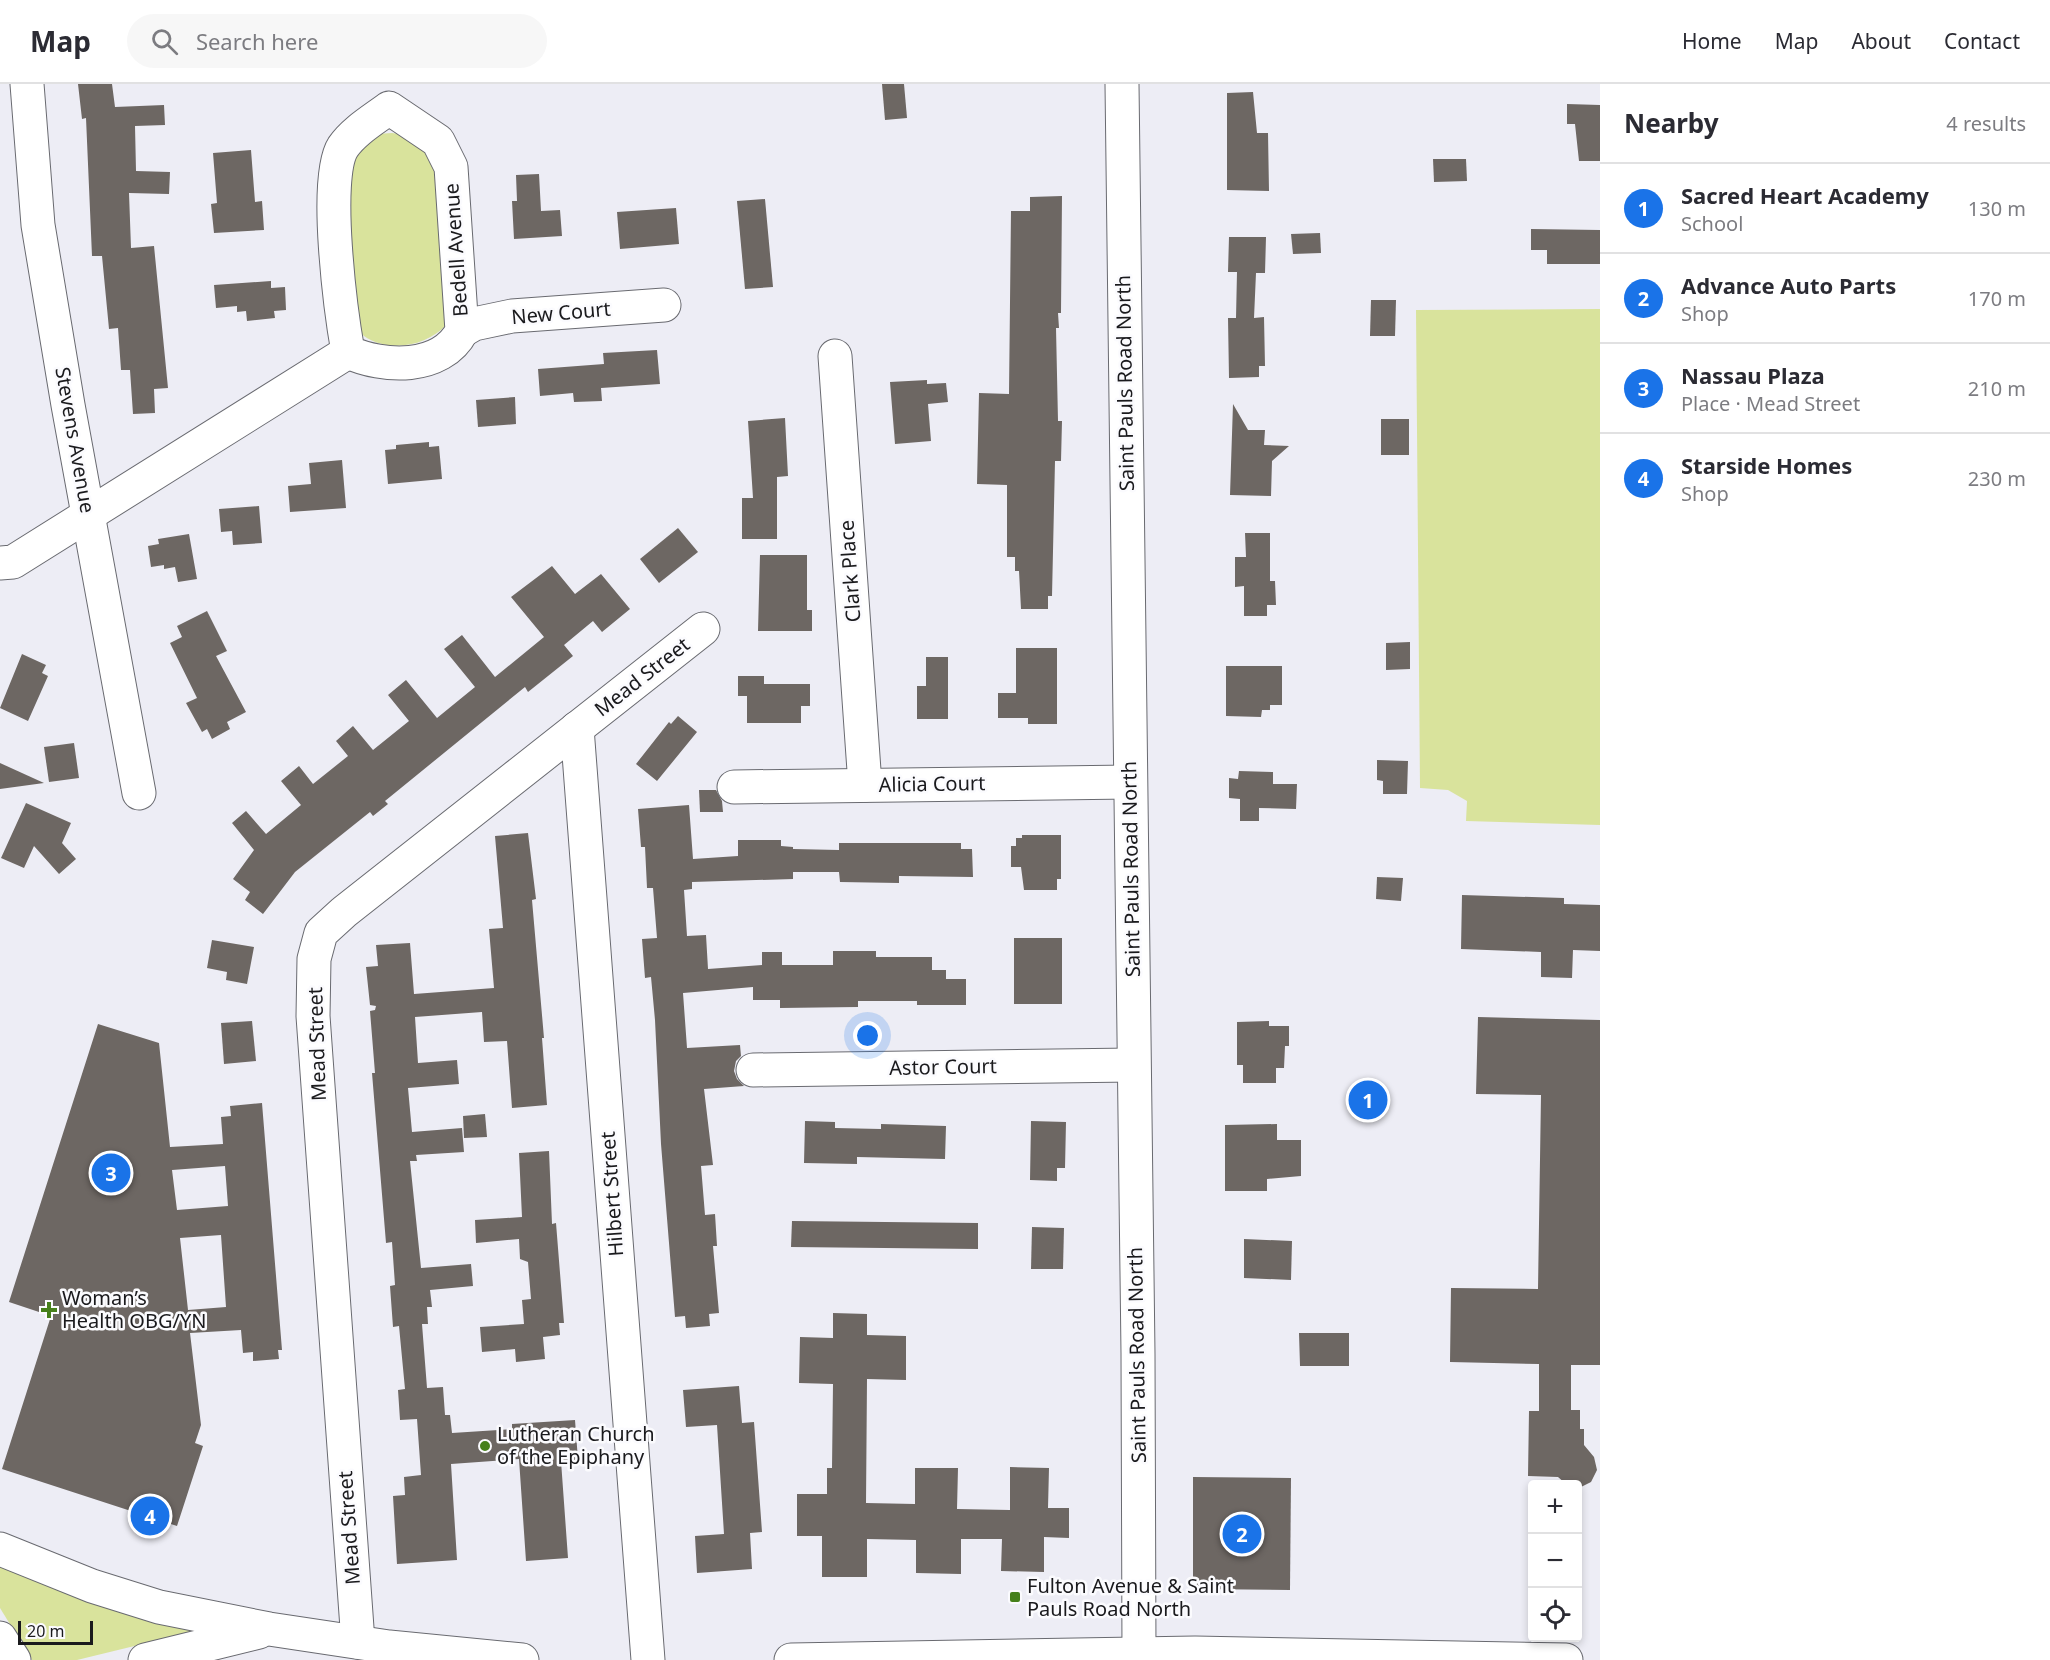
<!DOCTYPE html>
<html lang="en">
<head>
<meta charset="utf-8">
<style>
	:root { --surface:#fff; --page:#f7f7f7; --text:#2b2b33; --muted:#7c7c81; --line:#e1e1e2; --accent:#1a73e8 }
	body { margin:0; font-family:"Noto Sans",sans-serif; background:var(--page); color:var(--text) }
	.controls { position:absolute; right:18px; bottom:18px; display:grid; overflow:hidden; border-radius:6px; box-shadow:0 3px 9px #0003 }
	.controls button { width:54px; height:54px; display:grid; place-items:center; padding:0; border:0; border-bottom:2px solid var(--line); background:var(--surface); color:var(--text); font:30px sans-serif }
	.scale { position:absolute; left:18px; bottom:15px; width:75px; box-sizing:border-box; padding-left:6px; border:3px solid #1a1a1d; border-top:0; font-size:16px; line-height:21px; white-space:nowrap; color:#1a1a1d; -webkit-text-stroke:4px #fbfbfe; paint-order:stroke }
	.you { position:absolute; left:868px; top:952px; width:21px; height:21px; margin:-15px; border:4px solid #fff; border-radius:50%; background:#1a73e8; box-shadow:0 0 0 9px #1a73e833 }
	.badge { display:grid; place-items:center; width:39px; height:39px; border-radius:50%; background:var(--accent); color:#fff; font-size:20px; font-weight:700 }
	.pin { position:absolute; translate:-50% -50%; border:3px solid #fff; box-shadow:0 2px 6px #0006 }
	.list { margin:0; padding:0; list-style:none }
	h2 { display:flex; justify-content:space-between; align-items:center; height:78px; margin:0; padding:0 24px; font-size:26px }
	h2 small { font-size:20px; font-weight:400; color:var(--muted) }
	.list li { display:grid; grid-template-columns:39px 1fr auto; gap:18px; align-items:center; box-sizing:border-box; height:90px; padding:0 24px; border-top:2px solid var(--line) }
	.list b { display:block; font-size:22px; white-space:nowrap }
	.list p { margin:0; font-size:20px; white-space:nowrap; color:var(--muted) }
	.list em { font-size:20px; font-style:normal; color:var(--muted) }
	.icon { flex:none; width:33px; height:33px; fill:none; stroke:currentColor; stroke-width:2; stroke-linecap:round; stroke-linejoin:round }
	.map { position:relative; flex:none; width:1600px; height:1576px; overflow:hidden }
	header { display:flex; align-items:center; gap:36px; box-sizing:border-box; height:84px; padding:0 30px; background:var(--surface); border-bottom:2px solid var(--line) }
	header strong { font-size:28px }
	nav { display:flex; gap:33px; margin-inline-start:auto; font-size:21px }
	.search { width:420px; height:54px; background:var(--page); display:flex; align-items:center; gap:15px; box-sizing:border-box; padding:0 21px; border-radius:33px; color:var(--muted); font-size:22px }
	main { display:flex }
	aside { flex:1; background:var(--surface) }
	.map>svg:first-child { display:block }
</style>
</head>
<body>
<header>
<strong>Map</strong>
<div class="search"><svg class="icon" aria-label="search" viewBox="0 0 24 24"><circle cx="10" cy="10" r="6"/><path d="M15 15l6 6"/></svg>Search here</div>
<nav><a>Home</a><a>Map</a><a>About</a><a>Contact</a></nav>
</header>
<main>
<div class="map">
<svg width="1600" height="1576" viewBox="0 0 1600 1576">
	<rect width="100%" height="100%" fill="#ededf5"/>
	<g fill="#d9e39c">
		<path d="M392,49L408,51L434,67L446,241C425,264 383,270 359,248L344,91L352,61L377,50Z"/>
		<path d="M1600,225V741L1466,737L1467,717L1448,706L1420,704L1416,226Z"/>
		<path d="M0,1480L200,1546L77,1576H32L0,1524Z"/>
	</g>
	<g fill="#6d6763" fill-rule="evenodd">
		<path d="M78,0H112L115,23L164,21L165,41L135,42L136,87L170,88L169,110L129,109L131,164L154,162L168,304L154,305L155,329L133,330L130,286H121L118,244L109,245L102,172H92L86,34L82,35Z"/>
		<path d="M882,0H904L907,34L885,36Z"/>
		<path d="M1253,8L1257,49H1268L1269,107L1227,106V9Z"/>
		<path d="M1567,20L1600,21V77H1579L1575,40H1567Z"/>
		<path d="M251,66L255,118L262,117L264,146L214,149L211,120L217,119L213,69Z"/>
		<path d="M1433,75H1466L1467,97L1434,98Z"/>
		<path d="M539,90L541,127L560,126L562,152L514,155L512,117H517L516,91Z"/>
		<path d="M1062,112L1061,229H1058L1059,244H1056L1058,337H1062L1061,377H1055L1052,512H1048V525H1021L1019,487H1015V473H1007V401L977,400L979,309L1009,310L1011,127H1030V113Z"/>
		<path d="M765,115L773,203L745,205L737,117Z"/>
		<path d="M676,124L679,160L620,165L617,128Z"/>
		<path d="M1531,145L1600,146V180H1547V166H1531Z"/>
		<path d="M1320,149L1321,169L1293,170L1291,150Z"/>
		<path d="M1229,153H1266L1265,189H1256L1254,234L1264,233L1265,282H1259V293L1229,294L1228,234H1236L1237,188H1228Z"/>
		<path d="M271,197V204L285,203L286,226L274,227L275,234L247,237L246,227L237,228V222L216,224L214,201Z"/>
		<path d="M1371,216H1396L1395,252H1370Z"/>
		<path d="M657,266L660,300L601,304L602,317L574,318L573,309L540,312L538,285L604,280L603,269Z"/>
		<path d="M927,296V300L946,299L948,318L928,320L931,357L895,360L890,298Z"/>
		<path d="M515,313L516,340L478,343L476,316Z"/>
		<path d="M1233,320L1248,346H1265L1264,361L1289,362L1272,377L1271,412L1230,411Z"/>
		<path d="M785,334L788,392L777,393V455H742V414H753L748,337Z"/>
		<rect x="1381" y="335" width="28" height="36"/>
		<path d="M429,358V363L439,362L442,395L388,400L385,366L396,365V361Z"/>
		<path d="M342,376L346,424L290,428L288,402L311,400L309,379Z"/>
		<path d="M259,422L262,459L233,461L232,447L221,448L219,425Z"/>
		<path d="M678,444L698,468L659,499L640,475Z"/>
		<path d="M1245,449H1270V497H1275L1276,521H1267V532H1244V502L1235,503V473H1246Z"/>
		<path d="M189,450L197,495L178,498L175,483L164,485V481L151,483L148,462L159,460L158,455Z"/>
		<path d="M760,471H807V526H812V547H758Z"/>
		<path d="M552,482L575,510L601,490L630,525L602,548L593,537L564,561L573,572L528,608L525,603L385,717L388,720L373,732L370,728L295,788L263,830L245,816L250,808L233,795L254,766L232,739L246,727L266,750L301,721L281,697L299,682L313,700L348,672L336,657L353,642L373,666L409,637L388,611L406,596L437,634L475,603L444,565L462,551L495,593L544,553L511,513Z"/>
		<path d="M207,527L227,567L216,572L246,628L227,638L230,645L212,655L207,645L202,648L186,619L197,614L170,559L182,553L177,542Z"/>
		<path d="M1410,558V585L1386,586V559Z"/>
		<path d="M1016,564H1057V640H1028V634H998V609H1016Z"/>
		<path d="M22,570L46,581L42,589L48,592L28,637L0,624Z"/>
		<path d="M926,573H948V635H917V602H926Z"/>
		<path d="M1226,582H1282V621H1270V626H1262L1261,633L1226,632Z"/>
		<path d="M738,592H764V600H810V622H801V639H747V612H738Z"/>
		<path d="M678,632L697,648L657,697L636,680L669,638L671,640Z"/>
		<path d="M74,659L79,694L49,698L44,663Z"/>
		<path d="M1377,676L1408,677L1407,710H1383V697L1377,696Z"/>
		<path d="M0,679L44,699L0,705Z"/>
		<path d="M1239,687L1273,688V700H1297L1296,725L1259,724V737H1240V715L1229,714V694L1238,695Z"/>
		<path d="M699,706H716L722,717L723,728H700Z"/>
		<path d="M26,719L71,739L62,759L76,775L59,790L34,762L24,784L1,774Z"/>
		<path d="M689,721L693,775L738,772V756H781V762L793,763V765L839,766V759H961V765H972L973,793L899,792V799L840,798L839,788H793V795L692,798V805L684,806L687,852L706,851L708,885L762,881V868H782V881H833V867H876V873H932V886H946V895H966V921H917V917H858V923L780,924V916H753V903L683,909L687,964L740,961L741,972L736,977L734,987L737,995L744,1002L704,1005L713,1081L701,1082L705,1131L715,1130L717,1162H713L719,1229L709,1230L710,1242L686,1244L685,1232L675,1233L661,1060L655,936L651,893L645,894L642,855L657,854L653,804H647L645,763H641L638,725Z"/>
		<path d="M528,749L536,815L532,816L544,954H542L547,1021L512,1024L507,957L484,958L482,928L415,933L418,979L457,976L459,1000L408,1004L412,1048L462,1044L464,1068L416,1071L417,1077H410L421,1184L471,1180L473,1202L430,1206L432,1223H427L428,1240H422L427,1304L443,1303L445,1331H450L452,1349L512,1345V1340L575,1336L578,1376L561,1377L568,1474L526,1477L519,1375L451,1380L457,1476L397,1480L393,1412L405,1411L404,1393L421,1391L417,1335L400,1336L398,1306L405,1305L399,1242L393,1243L390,1202L395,1201L392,1158L386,1159L372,989H375L370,927L375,926L376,922L370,921L366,883L378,882L376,861L410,859L414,910L494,904L489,845L503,844L495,752Z"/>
		<path d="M1022,751H1061V795H1057V806H1024L1021,783H1011V762H1016V754H1022Z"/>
		<path d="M1377,793L1403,794L1401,817L1376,815Z"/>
		<path d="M1462,811L1564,814V820L1600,821V867L1573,866L1572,894L1541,893V868L1461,865Z"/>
		<rect x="1014" y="854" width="48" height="66"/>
		<path d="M212,856L254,863L247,900L226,896L227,888L207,884Z"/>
		<path d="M1478,933L1600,936V1281H1571V1326H1580V1345H1584V1361L1594,1373L1597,1386L1591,1398L1579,1404L1578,1401L1566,1400L1558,1393L1528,1392L1529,1327H1539V1280L1450,1278L1451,1204L1538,1205L1541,1011L1476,1010Z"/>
		<path d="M252,937L256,977L224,980L221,939Z"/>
		<path d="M1269,937V942H1289V962H1285L1284,984H1276V999H1243V981H1237V938Z"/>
		<path d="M98,940L159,959L170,1063L223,1060L221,1033L231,1032L230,1022L262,1019L282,1266H278L279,1275L253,1277V1268L243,1269L241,1246L190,1249L201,1341L195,1359L203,1362L177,1442L2,1385L51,1232L9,1218ZM225,1082L228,1122L177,1126L172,1086ZM221,1151L226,1223L188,1226L180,1154Z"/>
		<path d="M485,1030L487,1053L464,1054L463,1032Z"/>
		<path d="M805,1037L835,1038V1044L881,1045V1040L946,1042L945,1075L857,1073V1080L804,1079Z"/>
		<path d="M1031,1037L1066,1038L1065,1084H1057V1097L1030,1096Z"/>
		<path d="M1277,1040V1056H1301V1092L1267,1095V1107H1225V1041Z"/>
		<path d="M549,1067L552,1140L556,1139L564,1239H559L560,1251L543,1253L545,1275L516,1278L515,1265L482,1268L480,1243L524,1240L522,1216L531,1215L528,1178L520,1175L519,1155L476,1159L475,1136L522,1133L519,1069Z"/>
		<path d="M792,1137L978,1139V1165L791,1163Z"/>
		<path d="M1032,1143L1064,1144L1063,1185H1031Z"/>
		<path d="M1244,1155L1292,1157L1291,1196L1244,1194Z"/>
		<path d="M833,1229L867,1230V1251L906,1252V1296L867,1295L866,1419L915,1420V1384H958L957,1425L1010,1426V1383L1049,1384L1048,1424H1069V1454L1044,1453V1488L1001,1487L1002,1455H961V1490L916,1489V1456L867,1455V1493H822V1452H797V1410H827V1384H832L833,1300L799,1299L800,1253L833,1254Z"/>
		<path d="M1299,1249H1349V1282H1300Z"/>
		<path d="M739,1302L742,1339L754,1338L762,1448L750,1449L752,1485L697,1489L695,1452L724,1450L717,1341L686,1343L683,1306Z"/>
		<path d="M1193,1393L1291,1394L1290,1506L1193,1505Z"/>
	</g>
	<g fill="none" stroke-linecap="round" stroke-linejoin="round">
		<g stroke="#696a70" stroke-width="35">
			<g id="minor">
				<path d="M27,0L38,141L68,321L139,709"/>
				<path d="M1122,0L1138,1269L1139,1570"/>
				<path d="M389,24L438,57L451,83L462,247C441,287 383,284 348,268C341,229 323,94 343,63C354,47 373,36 389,24Z"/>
				<path d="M462,247L474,240L512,232L664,221"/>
				<path d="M835,272L865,701"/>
				<path d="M0,479L13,478L348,268"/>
				<path d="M577,644L648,1576"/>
				<path d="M734,703L1130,698"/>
				<path d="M753,986L1133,981"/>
				<path d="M358,1558L313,932L314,875L321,849L344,828L703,545"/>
			</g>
		</g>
		<g stroke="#696a70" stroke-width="35">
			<g id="major">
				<path d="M0,1465L92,1502L159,1523L269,1545L389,1563L522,1576"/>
				<path d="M0,1554L14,1576"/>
				<path d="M145,1576L259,1548"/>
				<path d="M791,1576L1195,1569L1566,1576"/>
			</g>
		</g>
		<use href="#minor" stroke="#fff" stroke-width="33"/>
		<use href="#major" stroke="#fff" stroke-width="33"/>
	</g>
	<g fill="#46801b" stroke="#fbfbfe" stroke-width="2">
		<path d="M46 1217h6v6h6v6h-6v6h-6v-6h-6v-6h6z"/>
		<circle cx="485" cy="1362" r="6"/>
		<rect x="1009" y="1507" width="12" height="12" rx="3"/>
	</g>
	<g text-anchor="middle" stroke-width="5" stroke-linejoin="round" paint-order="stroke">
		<g font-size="20" fill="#1a1a1d" stroke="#fbfbfe">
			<text transform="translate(456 166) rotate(-94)" y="7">Bedell Avenue</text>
			<text transform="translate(561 229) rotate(-5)" y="7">New Court</text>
			<text transform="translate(1125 299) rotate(-91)" y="7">Saint Pauls Road North</text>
			<text transform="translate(75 356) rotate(80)" y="7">Stevens Avenue</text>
			<text transform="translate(850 487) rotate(-94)" y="7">Clark Place</text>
			<text transform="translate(642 593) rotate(-38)" y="7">Mead Street</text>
			<text transform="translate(932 700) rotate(-1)" y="7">Alicia Court</text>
			<text transform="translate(1131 785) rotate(-91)" y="7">Saint Pauls Road North</text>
			<text transform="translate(317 960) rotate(-92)" y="7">Mead Street</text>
			<text transform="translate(943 983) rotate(-1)" y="7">Astor Court</text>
			<text transform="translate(612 1110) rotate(-94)" y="7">Hilbert Street</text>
			<text transform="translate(1137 1271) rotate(-91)" y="7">Saint Pauls Road North</text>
			<text transform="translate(349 1444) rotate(-94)" y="7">Mead Street</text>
		</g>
		<g font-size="20" fill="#1a1a1d" stroke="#fbfbfe" text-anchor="start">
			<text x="62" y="1221">Woman’s<tspan x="62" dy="23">Health OBG/YN</tspan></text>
			<text x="497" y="1357">Lutheran Church<tspan x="497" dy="23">of the Epiphany</tspan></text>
			<text x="1027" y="1509">Fulton Avenue &amp; Saint<tspan x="1027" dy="23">Pauls Road North</tspan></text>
		</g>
	</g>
</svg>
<div class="controls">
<button>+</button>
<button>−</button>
<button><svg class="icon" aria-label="locate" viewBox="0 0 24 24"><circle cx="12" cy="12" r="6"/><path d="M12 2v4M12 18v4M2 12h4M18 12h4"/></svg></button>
</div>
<div class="scale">20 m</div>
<div class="you"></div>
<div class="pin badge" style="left:1368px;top:1016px">1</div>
<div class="pin badge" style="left:1242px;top:1450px">2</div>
<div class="pin badge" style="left:111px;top:1089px">3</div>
<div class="pin badge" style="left:150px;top:1432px">4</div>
</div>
<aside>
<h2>Nearby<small>4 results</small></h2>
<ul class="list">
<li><span class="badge">1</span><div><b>Sacred Heart Academy</b><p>School</p></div><em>130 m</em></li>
<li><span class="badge">2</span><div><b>Advance Auto Parts</b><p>Shop</p></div><em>170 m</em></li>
<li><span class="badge">3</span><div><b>Nassau Plaza</b><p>Place · Mead Street</p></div><em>210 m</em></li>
<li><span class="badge">4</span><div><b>Starside Homes</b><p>Shop</p></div><em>230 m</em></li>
</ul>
</aside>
</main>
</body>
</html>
